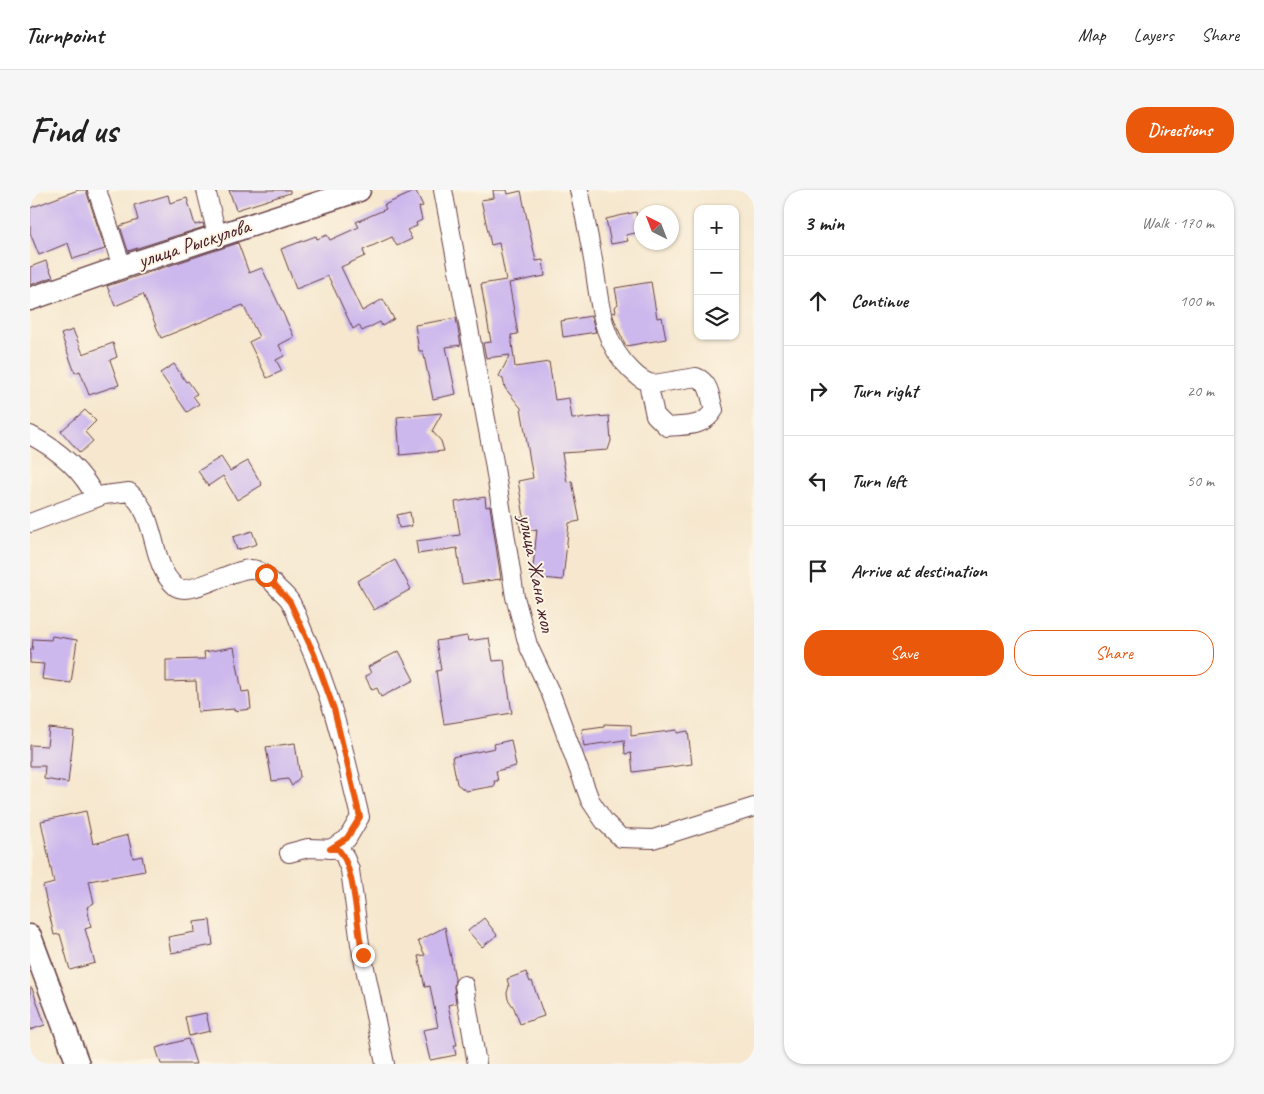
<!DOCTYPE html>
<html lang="en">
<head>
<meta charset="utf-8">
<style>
	:root { --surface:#fff; --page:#f6f6f6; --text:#222; --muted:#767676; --line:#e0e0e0; --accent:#ea580c }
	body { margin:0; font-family:Caveat,sans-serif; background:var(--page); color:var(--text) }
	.controls { position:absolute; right:15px; top:15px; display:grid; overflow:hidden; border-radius:10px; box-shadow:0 1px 4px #0004 }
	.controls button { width:45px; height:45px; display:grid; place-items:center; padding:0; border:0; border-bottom:1px solid var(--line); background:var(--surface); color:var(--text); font:25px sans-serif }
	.compass { position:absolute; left:604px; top:15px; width:45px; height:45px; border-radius:50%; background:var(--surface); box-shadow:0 1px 4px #0004; rotate:318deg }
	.stop { position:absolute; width:15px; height:15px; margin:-11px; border:4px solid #ea580c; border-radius:50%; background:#fff }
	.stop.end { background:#ea580c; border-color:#fff; box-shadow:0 1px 5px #0008 }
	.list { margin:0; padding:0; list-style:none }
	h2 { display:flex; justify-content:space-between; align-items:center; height:65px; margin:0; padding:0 20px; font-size:21px }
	h2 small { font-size:16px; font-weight:400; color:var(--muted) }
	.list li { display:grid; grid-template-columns:32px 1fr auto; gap:15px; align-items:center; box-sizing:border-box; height:90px; padding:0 20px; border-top:1px solid var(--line) }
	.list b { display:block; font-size:19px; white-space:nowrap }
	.list em { font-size:16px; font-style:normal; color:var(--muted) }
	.actions { display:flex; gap:10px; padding:15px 20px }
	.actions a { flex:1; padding:11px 0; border:1px solid var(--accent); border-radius:20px; text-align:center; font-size:18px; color:var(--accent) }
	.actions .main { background:var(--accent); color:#fff }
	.icon { flex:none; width:28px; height:28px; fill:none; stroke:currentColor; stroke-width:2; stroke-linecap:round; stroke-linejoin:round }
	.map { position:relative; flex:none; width:724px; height:874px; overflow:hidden; border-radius:20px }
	header { display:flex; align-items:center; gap:30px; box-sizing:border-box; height:70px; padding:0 25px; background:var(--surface); border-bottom:1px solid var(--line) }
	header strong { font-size:24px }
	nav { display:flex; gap:28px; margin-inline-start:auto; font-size:18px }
	.intro { display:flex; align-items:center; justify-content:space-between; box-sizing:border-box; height:120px; padding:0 30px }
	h1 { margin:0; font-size:35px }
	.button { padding:12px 22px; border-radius:20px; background:var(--accent); color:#fff; font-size:18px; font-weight:700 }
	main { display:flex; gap:30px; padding:0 30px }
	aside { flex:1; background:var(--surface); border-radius:20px; box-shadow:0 1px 4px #0004 }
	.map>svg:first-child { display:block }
</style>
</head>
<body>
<header>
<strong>Turnpoint</strong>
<nav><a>Map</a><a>Layers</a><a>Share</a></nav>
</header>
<div class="intro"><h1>Find us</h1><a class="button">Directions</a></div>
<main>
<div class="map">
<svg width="724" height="874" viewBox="0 0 724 874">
	<rect width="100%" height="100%" fill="#fcf5e5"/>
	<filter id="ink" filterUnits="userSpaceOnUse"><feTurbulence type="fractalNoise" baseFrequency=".02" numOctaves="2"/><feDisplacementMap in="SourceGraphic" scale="10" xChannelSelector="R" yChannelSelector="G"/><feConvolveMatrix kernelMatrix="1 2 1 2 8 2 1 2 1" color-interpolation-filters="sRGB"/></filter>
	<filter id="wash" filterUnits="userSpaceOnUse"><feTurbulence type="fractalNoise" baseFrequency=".0096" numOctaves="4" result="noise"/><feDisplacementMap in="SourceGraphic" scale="20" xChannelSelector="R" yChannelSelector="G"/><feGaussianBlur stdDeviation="1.12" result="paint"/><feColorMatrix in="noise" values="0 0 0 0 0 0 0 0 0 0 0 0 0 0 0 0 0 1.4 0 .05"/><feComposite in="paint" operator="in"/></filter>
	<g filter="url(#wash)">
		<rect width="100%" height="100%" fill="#f6e7ce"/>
		<g id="blocks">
			<g fill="#cdb8ed">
				<path d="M48,0H56L75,59L43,69L38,53L9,65L0,43V18Z"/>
				<path d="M199,0H260V3L206,20Z"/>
				<path d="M463,0H477L478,4L491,1L506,71L513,70L515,86L479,93L488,144L481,145L485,177L519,172L525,210L539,208L542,229L579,226L581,251L578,260L532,263L537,292L542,291L550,331L539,333L533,390L502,387L507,339L491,342L488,328L494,327L488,291L503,288L491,218L475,198L473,189L469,186L480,165L456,168L453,153L461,152L451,94L476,90L469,53L461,55L451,10L464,8Z"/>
				<path d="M386,1L393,16L389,17L392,30L386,33L387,36L377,40L382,49L367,56L362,47L333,60L335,66L311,77L332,121L353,109L364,129L352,136L350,132L332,141L329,135L323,139L298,86L266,99L251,59L286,46L287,49L297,45L300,50L329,37L326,32L356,19L354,15Z"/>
				<path d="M138,5L140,13L157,8L165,35L173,33L174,37L98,61L90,36L108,30L104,15Z"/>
				<path d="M606,22L610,42L596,45L598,51L581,54L576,29Z"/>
				<path d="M208,53L219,83L232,78L264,147L249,155L254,166L246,170L252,181L237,188L219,152L229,147L213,115L131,148L113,104L85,116L77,96Z"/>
				<path d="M16,71L23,87L0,95V77Z"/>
				<path d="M621,92L627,128L632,127L636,149L596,156L587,137L582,123L586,122L585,117L588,114L585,98Z"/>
				<path d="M561,126L566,142L533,147L531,131Z"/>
				<path d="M426,128L431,155L416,157L426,204L403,209L393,161H389L385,135Z"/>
				<path d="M43,140L53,164L83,153L87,167L80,170L89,195L59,205L50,181L45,183L31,144Z"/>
				<path d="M144,174L156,192L158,191L167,204L163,206L169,214L157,222L130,183Z"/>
				<path d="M55,220L66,231L55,242L63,251L50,263L31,241Z"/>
				<path d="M412,223L402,241L411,251L414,261L370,265L367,227Z"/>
				<path d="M191,267L200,281L218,271L232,295L207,310L193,286L178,296L168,281Z"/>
				<path d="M455,307L456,317L460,316L471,389L432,394L427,358L388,364L386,351L430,345L425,312Z"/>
				<path d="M380,322L382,336L369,338L367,325Z"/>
				<path d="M222,341L227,354L207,360L203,347Z"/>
				<path d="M365,370L381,399L344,420L327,391Z"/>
				<path d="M22,446L47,450L41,493L12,489L14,474L0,473V460H2L3,449L21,450Z"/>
				<path d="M437,446L438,451L459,448L463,471L474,470L482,523L414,534L406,481L411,480L406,451Z"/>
				<path d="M204,457L212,502L219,501L221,519L204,521V519L168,522L166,491L136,492V470L175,469L174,462Z"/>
				<path d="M369,461L384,490L351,507L347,498L342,500L335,486L341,483L338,477Z"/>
				<path d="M574,534L601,535V546L647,540V543L658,541L662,574L603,582L601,563L595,564L594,550L554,556L552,539L574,536Z"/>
				<path d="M19,538L44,541L38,593L14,589L15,576H0V555L17,556Z"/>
				<path d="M481,550L486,576L466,581L468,591H464L465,596L436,601L427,594L422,567L465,558L464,554Z"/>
				<path d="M265,553L270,587L262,596L258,589L242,591L236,557Z"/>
				<path d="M56,621L63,654L98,645L103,668L112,666L115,681L59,691L64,713L57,717L61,737L55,739L65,773L40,780L30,744L24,745L13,696L24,693L11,631Z"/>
				<path d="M454,728L467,745L452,757L438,741Z"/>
				<path d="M180,730L183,755L141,763L138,747L165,742L164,732Z"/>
				<path d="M415,737L425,789L424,797L426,813L418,815L427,855H424L426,865L400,870L393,840L408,837L400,796L395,797L388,766L395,765L388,751Z"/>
				<path d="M496,782L500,792L502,791L514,826L490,834L484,818L478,809L477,803L479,796L477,789Z"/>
				<path d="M0,798H2L15,835L0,840Z"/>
				<path d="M176,823L180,841L159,846L155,827Z"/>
				<path d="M158,849L166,874H131L126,858Z"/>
			</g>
		</g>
	</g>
	<g filter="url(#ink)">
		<use href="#blocks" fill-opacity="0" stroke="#643d43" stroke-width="1"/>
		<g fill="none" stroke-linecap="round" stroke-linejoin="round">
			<g stroke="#643d43" stroke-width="20">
				<g id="minor">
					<path d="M67,0L92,77"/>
					<path d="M176,0L187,45"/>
					<path d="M413,0L464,272L485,407L498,455L521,504L560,610L574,631L591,648L623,649L724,617"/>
					<path d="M549,0C554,21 558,43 562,64C570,106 568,149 602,181C608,187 615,193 624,194L666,187C680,192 680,207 684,220C673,238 656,235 637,237L625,225L618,193"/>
					<path d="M0,245C27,259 52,280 66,308"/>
					<path d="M0,333L74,305L99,302C129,327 119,373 145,396C158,408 202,379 220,379C229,378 238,388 244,394C249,400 256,405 260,411C266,421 270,435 275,446C302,504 315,565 330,627L317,649L300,659"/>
					<path d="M259,663L278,658L308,659L314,665L320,680L330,754L355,874"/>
					<path d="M434,795L447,874"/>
				</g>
			</g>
			<g stroke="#643d43" stroke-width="25">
				<g id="tertiary">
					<path d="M0,109L92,77L329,0"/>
					<path d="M0,746L48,874"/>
				</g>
			</g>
			<use href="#minor" stroke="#fff" stroke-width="18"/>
			<use href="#tertiary" stroke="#fff" stroke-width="22"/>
		</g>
	</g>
	<g fill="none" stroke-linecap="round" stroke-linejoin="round" filter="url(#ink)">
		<path stroke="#ea580c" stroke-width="6" d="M236,385L260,412L284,464L304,519L330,627L317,648L300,659H308C326,677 326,738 333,765"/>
	</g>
	<g text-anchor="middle" stroke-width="4" stroke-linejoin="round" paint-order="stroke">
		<g font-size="21" fill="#4a1f2b" stroke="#fcf5e5">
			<text transform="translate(164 53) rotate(-18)" y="7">улица Рыскулова</text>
			<text transform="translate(507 383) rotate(79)" y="7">улица Жана жол</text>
		</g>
	</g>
</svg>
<div class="controls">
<button>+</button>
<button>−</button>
<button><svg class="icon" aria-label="layers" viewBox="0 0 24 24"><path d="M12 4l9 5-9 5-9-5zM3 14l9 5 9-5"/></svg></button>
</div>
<svg class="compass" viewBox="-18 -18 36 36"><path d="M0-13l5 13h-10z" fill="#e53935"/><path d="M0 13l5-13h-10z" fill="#767676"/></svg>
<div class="stop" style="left:236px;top:385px"></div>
<div class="stop end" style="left:333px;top:765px"></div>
</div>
<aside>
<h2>3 min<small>Walk · 170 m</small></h2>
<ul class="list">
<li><svg class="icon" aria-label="ahead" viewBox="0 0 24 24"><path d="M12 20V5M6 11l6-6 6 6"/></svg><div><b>Continue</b></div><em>100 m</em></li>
<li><svg class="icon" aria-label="right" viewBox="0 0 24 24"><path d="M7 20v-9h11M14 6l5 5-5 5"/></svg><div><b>Turn right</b></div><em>20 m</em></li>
<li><svg class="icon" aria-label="left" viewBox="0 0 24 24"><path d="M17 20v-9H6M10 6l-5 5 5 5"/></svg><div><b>Turn left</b></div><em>50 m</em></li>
<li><svg class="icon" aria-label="arrive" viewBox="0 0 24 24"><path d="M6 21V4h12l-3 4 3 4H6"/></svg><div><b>Arrive at destination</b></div></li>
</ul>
<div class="actions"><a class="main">Save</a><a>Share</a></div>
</aside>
</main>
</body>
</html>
